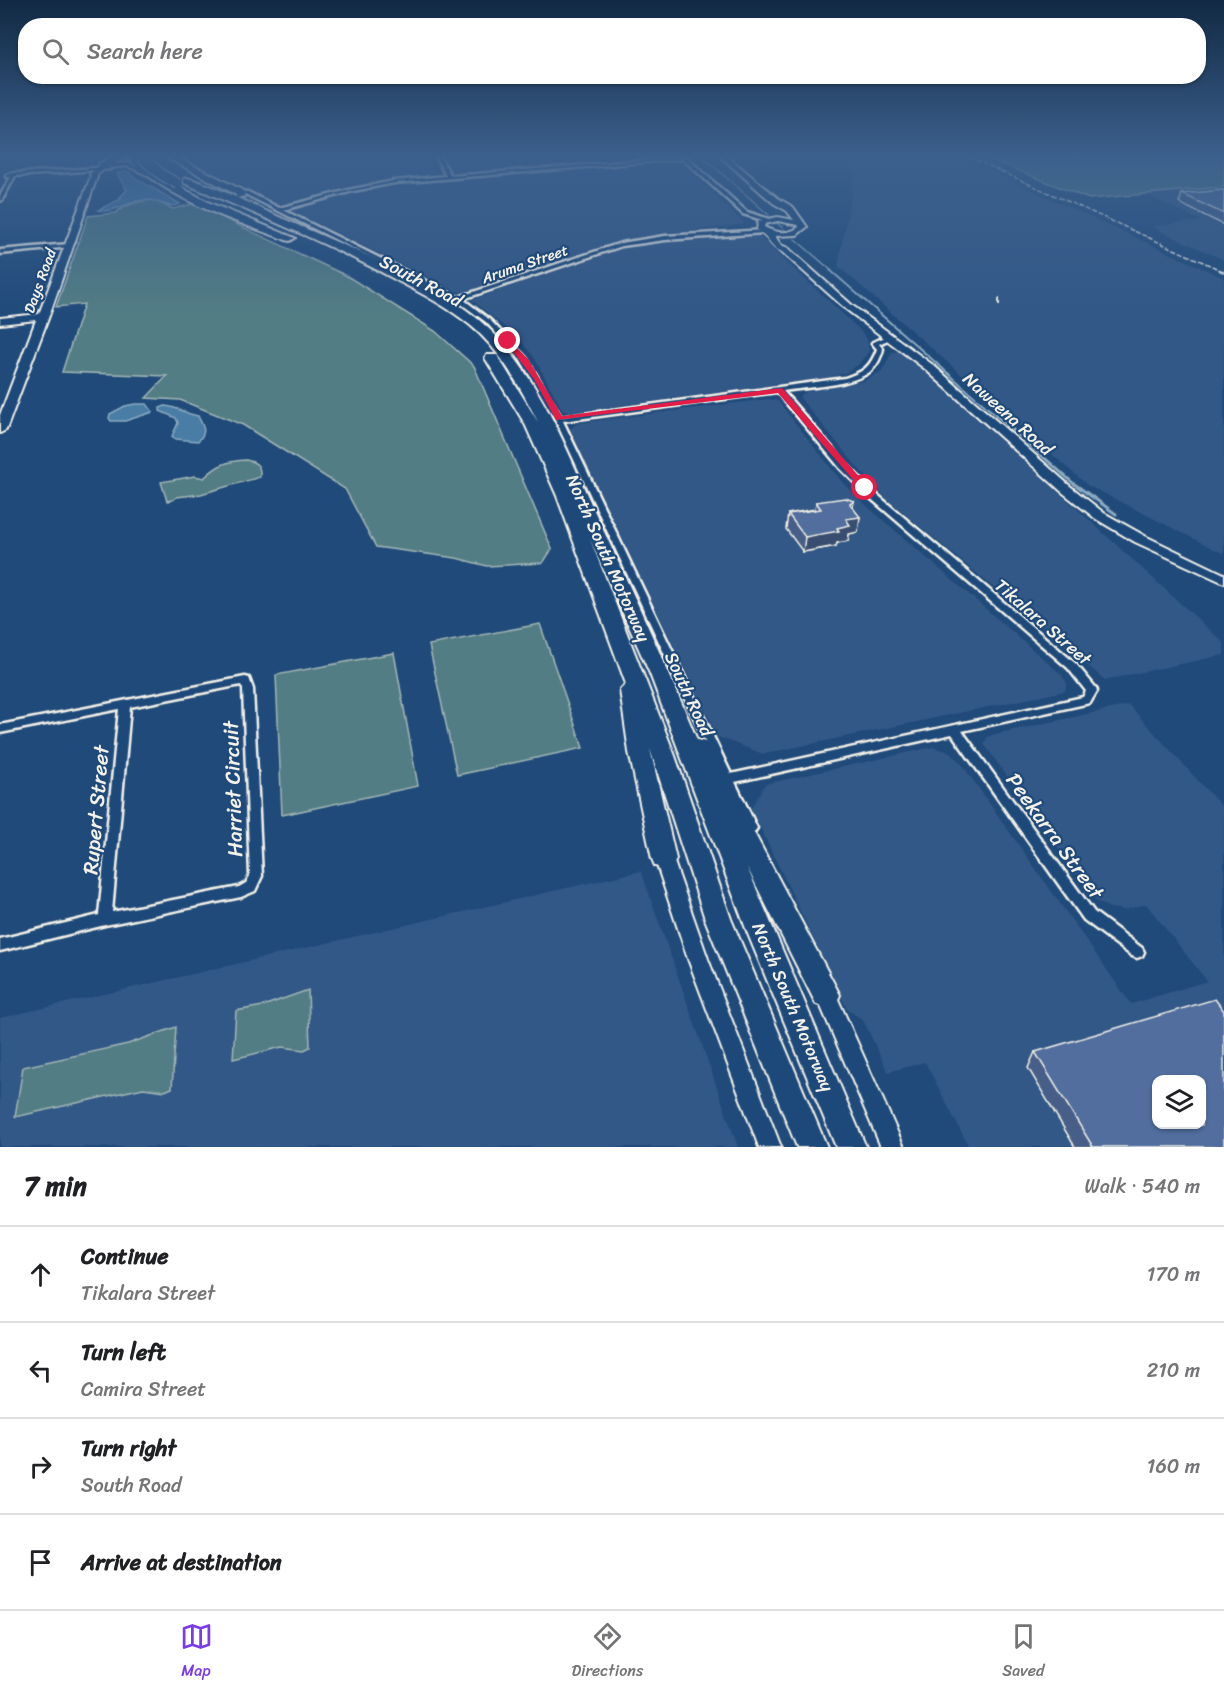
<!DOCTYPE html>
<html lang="en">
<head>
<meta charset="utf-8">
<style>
	:root { --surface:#fff; --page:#f2f2f2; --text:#202124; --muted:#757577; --line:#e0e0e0; --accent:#7c3aed }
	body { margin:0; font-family:Sriracha,sans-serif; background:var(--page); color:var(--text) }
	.controls { position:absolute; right:18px; bottom:18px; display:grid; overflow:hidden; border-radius:12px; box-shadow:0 2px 4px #0004 }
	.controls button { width:54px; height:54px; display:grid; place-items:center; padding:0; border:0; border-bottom:2px solid var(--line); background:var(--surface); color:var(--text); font:30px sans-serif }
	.stop { position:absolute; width:18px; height:18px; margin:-14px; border:4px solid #e11d48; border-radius:50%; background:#fff }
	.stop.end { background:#e11d48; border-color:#fff; box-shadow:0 2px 6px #0008 }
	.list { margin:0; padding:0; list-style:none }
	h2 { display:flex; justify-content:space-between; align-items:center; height:78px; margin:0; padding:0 24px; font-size:26px }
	h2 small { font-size:20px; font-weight:400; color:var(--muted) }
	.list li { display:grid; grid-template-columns:39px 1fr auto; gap:18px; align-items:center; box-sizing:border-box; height:96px; padding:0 24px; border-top:2px solid var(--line) }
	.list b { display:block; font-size:22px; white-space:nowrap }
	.list p { margin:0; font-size:20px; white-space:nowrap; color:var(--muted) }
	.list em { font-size:20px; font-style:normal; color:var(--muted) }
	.icon { flex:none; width:33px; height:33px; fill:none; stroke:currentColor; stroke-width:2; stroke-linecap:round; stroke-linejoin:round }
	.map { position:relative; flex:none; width:1224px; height:1147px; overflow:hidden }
	.search { position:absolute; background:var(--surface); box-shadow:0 2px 4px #0004; left:18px; right:18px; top:18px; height:66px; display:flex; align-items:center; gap:15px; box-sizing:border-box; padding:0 21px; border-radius:24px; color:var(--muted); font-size:22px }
	.sheet { height:462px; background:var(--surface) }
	nav { display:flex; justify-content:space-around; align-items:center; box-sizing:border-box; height:84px; border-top:2px solid var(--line); background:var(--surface); font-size:16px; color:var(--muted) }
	nav a { display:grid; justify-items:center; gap:3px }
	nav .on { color:var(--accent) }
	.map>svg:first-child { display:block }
</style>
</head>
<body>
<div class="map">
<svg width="1224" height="1147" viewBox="0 0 1224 1147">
	<rect width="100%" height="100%" fill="#1f4a7a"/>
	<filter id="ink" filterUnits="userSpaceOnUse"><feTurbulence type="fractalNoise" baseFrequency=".0167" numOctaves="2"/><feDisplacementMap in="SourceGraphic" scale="12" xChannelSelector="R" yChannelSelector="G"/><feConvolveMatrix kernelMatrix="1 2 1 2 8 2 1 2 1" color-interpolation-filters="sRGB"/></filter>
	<g filter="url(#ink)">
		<g fill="#325887" fill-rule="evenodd">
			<path d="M22,157H93L92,161L17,166Z"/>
			<path d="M179,157H427L435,174L368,183L280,205Z"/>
			<path d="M443,157H655L456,174L452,173Z"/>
			<path d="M842,157H959L1224,278V554L1087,485L838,266L855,173Z"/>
			<path d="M674,161L680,162L745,224L617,242L465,292H458L290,210L364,190L401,184Z"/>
			<path d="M1224,187V260L1150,226L1201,221L1145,194Z"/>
			<path d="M755,233L859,329L867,339L869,351L858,365L845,373L827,378L571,412L563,411L534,357L519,339L472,300L617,249L652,243Z"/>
			<path d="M900,351L963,405L1224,643V655L1105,680L887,499L859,469L799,397L805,392L864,381L882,371L892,352Z"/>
			<path d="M768,399L778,401L843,483L868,507L1061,674L1067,683L1065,691L763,754L718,737L569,430L577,423Z"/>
			<path d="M1129,705L1224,809V1147H969L925,1062L888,1072L863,1020L847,1009L751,808L765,784L933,747L950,752L961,763L1131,1004L1207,981L1146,904L1124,910L1110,908L1096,901L984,744L987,737L995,734ZM1156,1080H1202V1124H1156Z"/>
			<path d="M641,871L738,1147H0V1018Z"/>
		</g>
		<g fill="#537d84" stroke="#a4b7b6" stroke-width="1.5">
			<path d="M985,157H1224V187L1089,199Z"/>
			<path d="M153,200L173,209L193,204L347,276L435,331L474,366L552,549L543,563L487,566L456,558L376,547L345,489L243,425L180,400L146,398L167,376L62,372L84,304L56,307L88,216L116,213C125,204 141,201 153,200Z"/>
			<path d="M246,460C257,462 261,466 260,477L201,494L177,497L173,500L167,501L161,482L195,476L204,478C217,465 227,461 246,460Z"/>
			<path d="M540,624L583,748L457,775L429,645Z"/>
			<path d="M394,653L418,786L282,815L276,675Z"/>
			<path d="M308,990L310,1047L304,1050L282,1047L233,1059L236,1011L263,1006Z"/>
			<path d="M176,1027L172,1088L165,1091L143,1088L15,1117L23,1067L128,1044Z"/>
		</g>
		<g fill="#497da6" stroke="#8dabc0" stroke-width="1.5">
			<path d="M125,171L129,172L132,176L180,204C166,210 157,198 143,200C128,201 114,214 98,210L121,199L120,197L127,190L117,174Z"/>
			<path d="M135,404H147L153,412L125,421H111L109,418L110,414L125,406Z"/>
			<path d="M165,406C178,407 185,414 198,416C203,427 208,431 198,441L175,439L172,436L178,423L176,418L160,411V408Z"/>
		</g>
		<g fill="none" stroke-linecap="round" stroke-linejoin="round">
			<g stroke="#8dabc0" stroke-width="1.5">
				<path d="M703,157L769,215"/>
				<path d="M777,223L786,231"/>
				<path d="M795,239L832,271"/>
			</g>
			<path stroke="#8dabc0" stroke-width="2" d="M830,270L998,417"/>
			<path stroke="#8dabc0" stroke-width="3" d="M996,415L1073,483L1116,514"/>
			<g stroke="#f4f1e8" stroke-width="5">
				<g id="street">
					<path d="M436,157H440L451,176L686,157L747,212L772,220L769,222L743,214L683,159L394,183L353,191L283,210L458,297L621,243L665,236L766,230V232L764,233L665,240L622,246L463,299L490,320L526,358L561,417L845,378C863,372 870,368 877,349L872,343L873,342L888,336H892V338L879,344L883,349C881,357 878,364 872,370C855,386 807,387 783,391L846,464L874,492L1076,664L1096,688L1097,691L1090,703L962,731L1094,912L1142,948L1144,952L1142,956L1137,958L1132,956L1084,920L952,734L735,782L757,828L755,831L751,833L747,831L555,419L521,360L486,322L456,300L245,194L237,192L239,191L248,192L279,208L353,189L394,181L446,176ZM777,392L840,468L868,496L1068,668L1086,691L1083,697L731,774L563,421Z"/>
					<path d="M109,167L111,169L15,176L2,200L0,201V196L11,177H6V175L15,173H22Z"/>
					<path d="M69,244L72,246L71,247L0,254V250Z"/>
					<path d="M245,677L249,678L253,689L262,876L255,891L241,897L105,925L0,951V939L99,915L119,709L0,733V725ZM241,685L243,689L250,876L246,883L239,887L112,912L130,707Z"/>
				</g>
			</g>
			<g stroke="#f4f1e8" stroke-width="4">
				<g id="secondary">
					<path d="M119,157L126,158L114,164L130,163L152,174L147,175L127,166L112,168L109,166L98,174L49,316L6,430L0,433V415L36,320L0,324V318L39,314L91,176L90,174L100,165Z"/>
					<path d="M721,157H728L779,199L793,207L807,227L797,235L775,236L781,245L788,248L853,306L933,365L1070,486L1104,513L1145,536L1224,574V583L1135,542L1096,519L1062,492L925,369L847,310L782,252C770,247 769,236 757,230L758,221L778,217L794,220L787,211L773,203ZM778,221L798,225L799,227C788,235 776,233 764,227L765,224Z"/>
					<path d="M664,851L670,854L673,859L708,959L781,1147H759L688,959L655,859L658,854Z"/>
					<path d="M826,985L833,988L904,1147H881L816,995L819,988Z"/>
				</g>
			</g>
			<g stroke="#f4f1e8" stroke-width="4">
				<g id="highway">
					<path d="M111,157H122L105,168H99V164Z"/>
					<path d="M127,157H137L171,182L210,203L295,238L290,241L286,240C232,220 168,200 127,157Z"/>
					<path d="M166,157H177L242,190L245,196L237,198L235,194Z"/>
					<path d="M187,178C218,187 249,204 279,217C342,245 426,276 479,320C539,370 567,453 599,521C633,594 667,666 697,740L706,742L840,995L836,1004L826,1008L816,1004L747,867L866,1147H836L748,934L650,674L590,539L675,756L731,919L827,1147H797L705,919L650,749L676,859L673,866L664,869L655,866L652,859L629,752L620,690L626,684L557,496L525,424L485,358L487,355H497L538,422C520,387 501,350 470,325C448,307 421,293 396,280C328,243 255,214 184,183V179Z"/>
				</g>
			</g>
			<use href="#street" fill="#1f4a7a" fill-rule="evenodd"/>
			<use href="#secondary" fill="#1f4a7a" fill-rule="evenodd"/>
			<use href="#highway" fill="#1f4a7a" fill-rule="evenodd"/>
			<path stroke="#f4f1e8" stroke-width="1.5" stroke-dasharray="5 2" stroke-linecap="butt" d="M969,157L1223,271"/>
			<g stroke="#f4f1e8" stroke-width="2" stroke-dasharray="7 3" stroke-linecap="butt">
				<path d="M1219,270L1224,272"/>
				<path d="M999,298V305"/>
			</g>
			<g stroke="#f4f1e8" stroke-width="12" stroke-linecap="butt">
				<path id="highway-bridge" d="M141,157L162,175L178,184"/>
			</g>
			<use href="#highway-bridge" stroke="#1f4a7a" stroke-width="10"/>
		</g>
		<g fill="#465f88" stroke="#f4f1e8" stroke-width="1.5">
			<path d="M1224,190V225L1179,203L1182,194Z"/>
			<path d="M854,501L853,507L858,532L849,534L848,541L837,543L836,546L803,552L786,529L788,514L815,509L816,502Z"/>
			<path d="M1035,1052L1224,1147H1075L1028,1068Z"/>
		</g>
		<path fill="#394d6f" stroke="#f4f1e8" stroke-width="1.5" d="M854,501L851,516L860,517L858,532L849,534L848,541L837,543L836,546L803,552L805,537L837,528L850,504Z"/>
		<g fill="#516e9e" stroke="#f4f1e8" stroke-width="1.5" fill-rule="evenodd">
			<path d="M1224,190V214L1182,194Z"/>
			<path d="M845,498L854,501L850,504L860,517L846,519L850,525L837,528L839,531L805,537L788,514L821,509L816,502Z"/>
			<path d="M1215,999L1224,1011V1147H1093L1035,1052ZM1156,1080H1202V1125H1156Z"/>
		</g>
	</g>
	<linearGradient id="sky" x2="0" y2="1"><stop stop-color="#112943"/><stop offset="0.49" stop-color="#3c608d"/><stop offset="1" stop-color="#3c608d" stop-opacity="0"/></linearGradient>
	<rect width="1224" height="318" fill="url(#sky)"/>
	<path fill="#e11d48" d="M508,339L528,359L562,416L782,388L869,488L862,490L778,393L556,420L534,379L505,341Z"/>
	<g text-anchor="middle" stroke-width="4.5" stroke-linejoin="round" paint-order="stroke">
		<g font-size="15" fill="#f4f1e8" stroke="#1f4a7a">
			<text transform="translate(525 264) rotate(-19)" y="5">Aruma Street</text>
			<text transform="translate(40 281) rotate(-70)" y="5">Days Road</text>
		</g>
		<g font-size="18" fill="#f4f1e8" stroke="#1f4a7a">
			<text transform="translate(421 281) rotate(28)" y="6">South Road</text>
			<text transform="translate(1008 414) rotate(42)" y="6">Naweena Road</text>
			<text transform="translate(608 558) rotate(66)" y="6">North South Motorway</text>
			<text transform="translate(1043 622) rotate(41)" y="6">Tikalara Street</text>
			<text transform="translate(689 694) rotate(65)" y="6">South Road</text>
			<text transform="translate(793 1007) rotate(67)" y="6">North South Motorway</text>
		</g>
		<g font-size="21" fill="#f4f1e8" stroke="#1f4a7a">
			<text transform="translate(233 789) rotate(-92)" y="7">Harriet Circuit</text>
			<text transform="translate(96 810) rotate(-85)" y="7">Rupert Street</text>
			<text transform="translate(1055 836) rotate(54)" y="7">Peekarra Street</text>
		</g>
	</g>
</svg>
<div class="controls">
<button><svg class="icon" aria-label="layers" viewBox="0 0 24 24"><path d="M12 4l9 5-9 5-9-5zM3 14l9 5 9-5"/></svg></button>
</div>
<div class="stop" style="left:865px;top:488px"></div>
<div class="stop end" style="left:508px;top:341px"></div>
<div class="search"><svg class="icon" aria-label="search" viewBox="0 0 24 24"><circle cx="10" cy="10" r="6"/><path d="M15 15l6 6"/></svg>Search here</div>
</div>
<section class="sheet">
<h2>7 min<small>Walk · 540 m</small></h2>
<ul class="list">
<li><svg class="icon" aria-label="ahead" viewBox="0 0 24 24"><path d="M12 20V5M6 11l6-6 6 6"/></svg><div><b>Continue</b><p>Tikalara Street</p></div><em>170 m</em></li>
<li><svg class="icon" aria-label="left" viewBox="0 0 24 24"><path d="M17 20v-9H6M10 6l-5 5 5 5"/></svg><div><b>Turn left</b><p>Camira Street</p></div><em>210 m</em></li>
<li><svg class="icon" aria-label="right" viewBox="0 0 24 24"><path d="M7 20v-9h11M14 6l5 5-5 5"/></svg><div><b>Turn right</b><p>South Road</p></div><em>160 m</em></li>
<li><svg class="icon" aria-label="arrive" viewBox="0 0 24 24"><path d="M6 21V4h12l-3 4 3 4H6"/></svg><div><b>Arrive at destination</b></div></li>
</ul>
</section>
<nav>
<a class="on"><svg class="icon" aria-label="map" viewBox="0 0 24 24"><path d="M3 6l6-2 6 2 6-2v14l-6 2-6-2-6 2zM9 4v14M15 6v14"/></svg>Map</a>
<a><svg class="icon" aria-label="directions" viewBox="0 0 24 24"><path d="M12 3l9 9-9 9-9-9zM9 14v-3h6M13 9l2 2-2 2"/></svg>Directions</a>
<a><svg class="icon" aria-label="saved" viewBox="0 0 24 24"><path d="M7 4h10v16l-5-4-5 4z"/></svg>Saved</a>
</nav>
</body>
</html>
